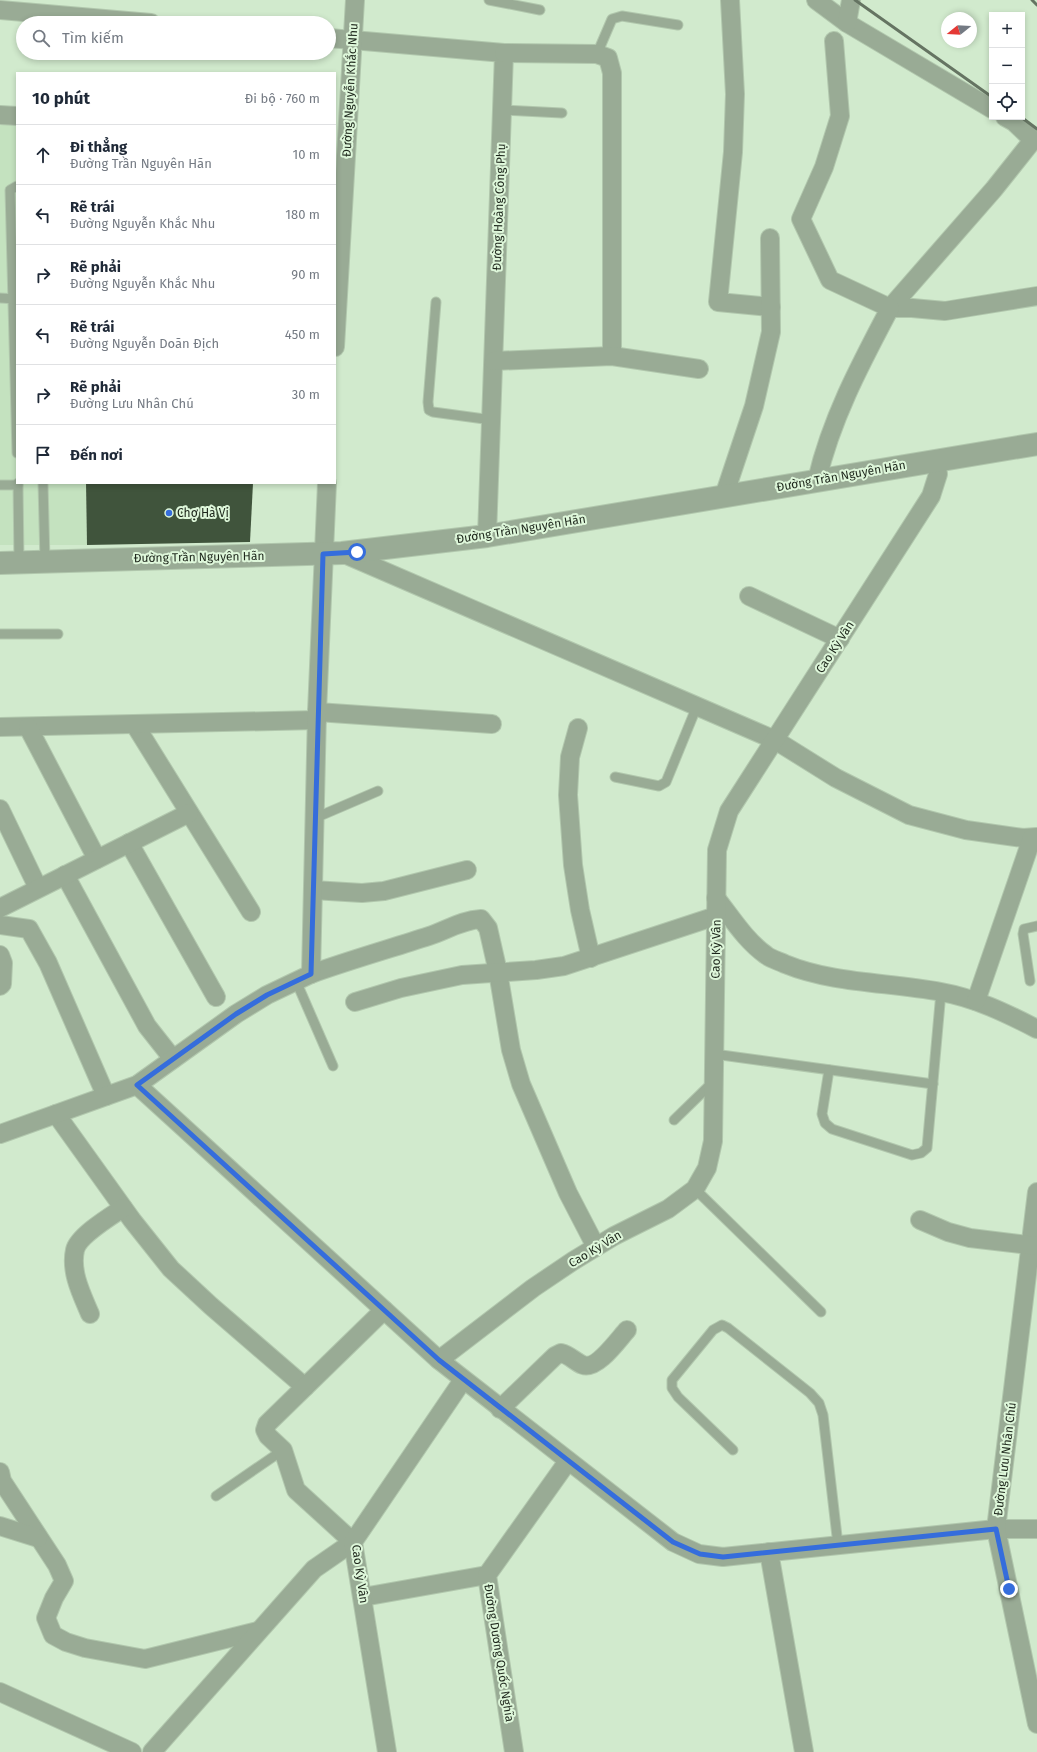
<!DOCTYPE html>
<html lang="vi">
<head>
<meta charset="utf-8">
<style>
	:root { --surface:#fff; --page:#f2f2f3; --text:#1f2937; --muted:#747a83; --line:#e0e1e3 }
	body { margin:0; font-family:"Fira Sans",sans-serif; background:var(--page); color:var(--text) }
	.controls { position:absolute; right:12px; top:12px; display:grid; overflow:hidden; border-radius:0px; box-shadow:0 2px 6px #0003 }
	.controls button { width:36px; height:36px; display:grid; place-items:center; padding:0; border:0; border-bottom:1px solid var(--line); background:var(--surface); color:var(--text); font:20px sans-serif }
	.compass { position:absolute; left:941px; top:12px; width:36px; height:36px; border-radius:50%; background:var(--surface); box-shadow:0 2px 6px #0003; rotate:252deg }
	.stop { position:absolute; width:12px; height:12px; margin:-9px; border:3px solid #356ddc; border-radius:50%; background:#fff }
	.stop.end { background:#356ddc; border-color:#fff; box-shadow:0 1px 4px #0008 }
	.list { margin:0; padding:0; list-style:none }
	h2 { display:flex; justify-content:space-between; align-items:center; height:52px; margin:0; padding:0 16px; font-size:17px }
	h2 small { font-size:13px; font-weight:400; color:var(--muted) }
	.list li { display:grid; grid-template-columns:26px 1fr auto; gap:12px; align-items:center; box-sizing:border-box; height:60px; padding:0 16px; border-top:1px solid var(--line) }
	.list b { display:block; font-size:15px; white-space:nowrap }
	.list p { margin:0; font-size:13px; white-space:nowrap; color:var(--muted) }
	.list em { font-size:13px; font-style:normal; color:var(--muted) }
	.icon { flex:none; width:22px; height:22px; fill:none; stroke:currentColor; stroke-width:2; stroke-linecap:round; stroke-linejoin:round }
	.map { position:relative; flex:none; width:1037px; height:1752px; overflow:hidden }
	.search { position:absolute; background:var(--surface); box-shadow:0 2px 6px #0003; left:16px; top:16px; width:320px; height:44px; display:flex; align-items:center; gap:10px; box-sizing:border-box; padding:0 14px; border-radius:22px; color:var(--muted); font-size:15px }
	.panel { position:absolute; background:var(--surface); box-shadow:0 2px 6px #0003; left:16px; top:72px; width:320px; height:412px; border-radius:0px }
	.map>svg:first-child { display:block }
</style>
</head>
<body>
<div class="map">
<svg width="1037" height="1752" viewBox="0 0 1037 1752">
	<rect width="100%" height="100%" fill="#d1eacd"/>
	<path fill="#c4e2bf" d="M0,124H17V483H86L87,545H0Z"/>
	<path fill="#40543c" d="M86,483H253L250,542L87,545Z"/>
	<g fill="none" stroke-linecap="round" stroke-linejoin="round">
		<g stroke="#b1c7ad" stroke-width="11">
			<g id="service">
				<path d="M489,0L540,10"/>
				<path d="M597,54L612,19L622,16L678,25"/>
				<path d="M502,110L562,113"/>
				<path d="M17,186L10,190L17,453"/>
				<path d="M0,298L17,299"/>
				<path d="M436,302L428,402L429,410L433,412L492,420"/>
				<path d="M18,483L19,562"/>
				<path d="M43,483L45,561"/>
				<path d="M0,485H18"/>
				<path d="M0,634H58"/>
				<path d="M615,777L659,786L666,782L697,706"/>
				<path d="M315,818L378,791"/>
				<path d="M296,981L333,1066"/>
				<path d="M1030,981L1023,934L1024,929L1037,926"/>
				<path d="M714,1054L933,1084"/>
				<path d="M829,1070L822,1114L825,1123L832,1129L912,1155L921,1153L927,1148L941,992"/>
				<path d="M674,1120L713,1082"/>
				<path d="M695,1189L821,1312"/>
				<path d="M733,1450L678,1397L672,1388V1380L713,1330L722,1325L728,1328L810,1393L819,1403L823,1415L838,1545"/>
				<path d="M216,1496L283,1450"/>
			</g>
		</g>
		<g stroke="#b1c7ad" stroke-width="20">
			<g id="minor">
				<path d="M730,0L735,94L733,152L718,302L771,307"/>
				<path d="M816,0L847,23L992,109"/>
				<path d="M0,10L151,23"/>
				<path d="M847,23L851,0"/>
				<path d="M329,38L504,53L487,536"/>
				<path d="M504,53L597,54L608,58L612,73V356"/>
				<path d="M0,115L17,116"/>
				<path d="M1005,117L1014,122L1033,140L994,189L890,308H912L945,311L1037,296"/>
				<path d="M335,347L355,0"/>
				<path d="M494,361L612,356L699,369"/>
				<path d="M817,480C831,419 861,363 890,308L830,280L801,219L824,167L840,116L834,41"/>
				<path d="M724,496L754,406L771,332L770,238"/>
				<path d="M342,553L775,740L836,778L909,815L966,830L1023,838L1037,837"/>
				<path d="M749,596L840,639"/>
				<path d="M317,712L492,724"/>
				<path d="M135,725L251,912"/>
				<path d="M0,727L317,720"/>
				<path d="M28,727L97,859"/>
				<path d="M578,728L570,757L568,795L573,865L580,910L591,958"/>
				<path d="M0,809L38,888"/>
				<path d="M129,843L216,997"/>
				<path d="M65,875L147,1026L173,1059"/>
				<path d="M313,890L362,893L384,891L467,870"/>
				<path d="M716,898C732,918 745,940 766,955C771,959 779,961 785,964C834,984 889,982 941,992C975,998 1006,1013 1037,1029"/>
				<path d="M0,908L189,813"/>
				<path d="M0,925L29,929L48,963L106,1096"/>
				<path d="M0,955L3,963L2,984L0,986"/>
				<path d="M311,974C350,960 389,949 429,936C447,930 462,920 481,919L488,928L498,972L511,1050L521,1084L568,1193L596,1247"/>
				<path d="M976,1001L1032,838"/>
				<path d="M355,1002L401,988L462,975L536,970L564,966L716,916"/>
				<path d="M137,1085L439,1360L673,1542L699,1554L723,1557L996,1529H1037"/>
				<path d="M56,1114L132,1220L171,1269L211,1306L305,1387"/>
				<path d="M0,1134L137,1085L236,1014L267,995L311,974L317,712L327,483"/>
				<path d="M1037,1192L996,1529L1037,1724"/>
				<path d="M920,1220L948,1232L970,1238L1037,1246"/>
				<path d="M90,1314C82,1295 70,1272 75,1250C78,1236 111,1216 123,1208"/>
				<path d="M439,1360L533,1288L573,1261L614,1236L668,1209L695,1189L707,1168L713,1141L717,850L729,811L931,496L938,474L936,460"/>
				<path d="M500,1409L555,1356L561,1353C570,1355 575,1362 583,1365C597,1370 618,1340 627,1330"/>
				<path d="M0,1472L2,1481L57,1565L64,1581L54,1598L46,1618L53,1635L66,1642L85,1648L145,1659L258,1631"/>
				<path d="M0,1526L38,1538"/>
				<path d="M769,1552L804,1752"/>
				<path d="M363,1597L487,1575"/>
				<path d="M0,1692L132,1752"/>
				<path d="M152,1752L314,1569L353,1542L296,1490L283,1450L268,1436L265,1430L267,1424L384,1310"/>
				<path d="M387,1752L353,1542L463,1380"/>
				<path d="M514,1752L487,1575L568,1461"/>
			</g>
		</g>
		<g stroke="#b1c7ad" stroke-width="24">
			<path id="tertiary" d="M0,563L342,553L487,536L1037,444"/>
		</g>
		<use href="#service" stroke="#99ab95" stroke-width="9"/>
		<use href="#minor" stroke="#99ab95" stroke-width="18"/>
		<use href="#tertiary" stroke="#99ab95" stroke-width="22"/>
		<g stroke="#657462" stroke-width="3">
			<path d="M855,0L992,97"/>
			<path d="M1032,0L1037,5"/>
			<path d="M1021,117L1037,129"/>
		</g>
	</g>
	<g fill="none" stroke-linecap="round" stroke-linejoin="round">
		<path stroke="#356ddc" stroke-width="5" d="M357,552L323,554L311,974L267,995L236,1014L137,1085L439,1360L673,1542L700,1554L723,1557L996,1529L1009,1589"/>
	</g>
	<circle fill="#356ddc" stroke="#def7da" stroke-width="1.5" cx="169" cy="513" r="4"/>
	<g text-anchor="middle" stroke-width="4" stroke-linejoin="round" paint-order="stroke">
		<g font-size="12" fill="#1d261b" stroke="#def7da">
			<text transform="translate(350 90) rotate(-87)" y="4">Đường Nguyễn Khắc Nhu</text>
			<text transform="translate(499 207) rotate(-88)" y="4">Đường Hoàng Công Phụ</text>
			<text transform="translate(841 476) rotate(-10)" y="4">Đường Trần Nguyên Hãn</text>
			<text transform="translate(521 529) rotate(-9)" y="4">Đường Trần Nguyên Hãn</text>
			<text transform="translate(199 557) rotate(-1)" y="4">Đường Trần Nguyên Hãn</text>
			<text transform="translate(835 647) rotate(-57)" y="4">Cao Kỳ Vân</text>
			<text transform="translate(716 949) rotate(-89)" y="4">Cao Kỳ Vân</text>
			<text transform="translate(595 1249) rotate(-31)" y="4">Cao Kỳ Vân</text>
			<text transform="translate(1005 1459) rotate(-83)" y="4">Đường Lưu Nhân Chú</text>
			<text transform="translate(360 1574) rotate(82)" y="4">Cao Kỳ Vân</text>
			<text transform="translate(499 1653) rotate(81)" y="4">Đường Dương Quốc Nghĩa</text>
		</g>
		<g font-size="12" fill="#1d261b" stroke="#def7da" text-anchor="start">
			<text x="177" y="517">Chợ Hà Vị</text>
		</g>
	</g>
</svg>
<div class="controls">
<button>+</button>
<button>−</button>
<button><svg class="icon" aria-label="locate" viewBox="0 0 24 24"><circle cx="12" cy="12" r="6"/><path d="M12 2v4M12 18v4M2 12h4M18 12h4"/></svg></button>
</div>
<svg class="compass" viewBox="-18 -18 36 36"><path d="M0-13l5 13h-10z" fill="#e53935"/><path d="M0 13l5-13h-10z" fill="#747a83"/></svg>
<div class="stop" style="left:357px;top:552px"></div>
<div class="stop end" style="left:1009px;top:1589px"></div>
<div class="search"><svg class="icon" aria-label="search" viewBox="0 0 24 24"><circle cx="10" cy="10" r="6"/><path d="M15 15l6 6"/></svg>Tìm kiếm</div>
<section class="panel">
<h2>10 phút<small>Đi bộ · 760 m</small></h2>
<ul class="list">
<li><svg class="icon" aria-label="ahead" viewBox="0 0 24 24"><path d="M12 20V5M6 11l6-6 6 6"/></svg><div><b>Đi thẳng</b><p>Đường Trần Nguyên Hãn</p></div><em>10 m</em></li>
<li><svg class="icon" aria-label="left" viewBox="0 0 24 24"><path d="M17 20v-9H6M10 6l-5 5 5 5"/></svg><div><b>Rẽ trái</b><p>Đường Nguyễn Khắc Nhu</p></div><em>180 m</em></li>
<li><svg class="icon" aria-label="right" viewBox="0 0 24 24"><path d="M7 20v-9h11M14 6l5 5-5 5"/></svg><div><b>Rẽ phải</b><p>Đường Nguyễn Khắc Nhu</p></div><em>90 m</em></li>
<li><svg class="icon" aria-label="left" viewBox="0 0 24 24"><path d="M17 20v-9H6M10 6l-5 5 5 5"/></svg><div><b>Rẽ trái</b><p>Đường Nguyễn Doãn Địch</p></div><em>450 m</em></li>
<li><svg class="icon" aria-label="right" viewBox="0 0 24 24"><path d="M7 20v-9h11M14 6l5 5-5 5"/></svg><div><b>Rẽ phải</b><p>Đường Lưu Nhân Chú</p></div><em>30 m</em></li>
<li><svg class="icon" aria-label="arrive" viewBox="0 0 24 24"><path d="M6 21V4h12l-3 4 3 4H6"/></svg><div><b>Đến nơi</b></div></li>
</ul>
</section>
</div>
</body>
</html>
